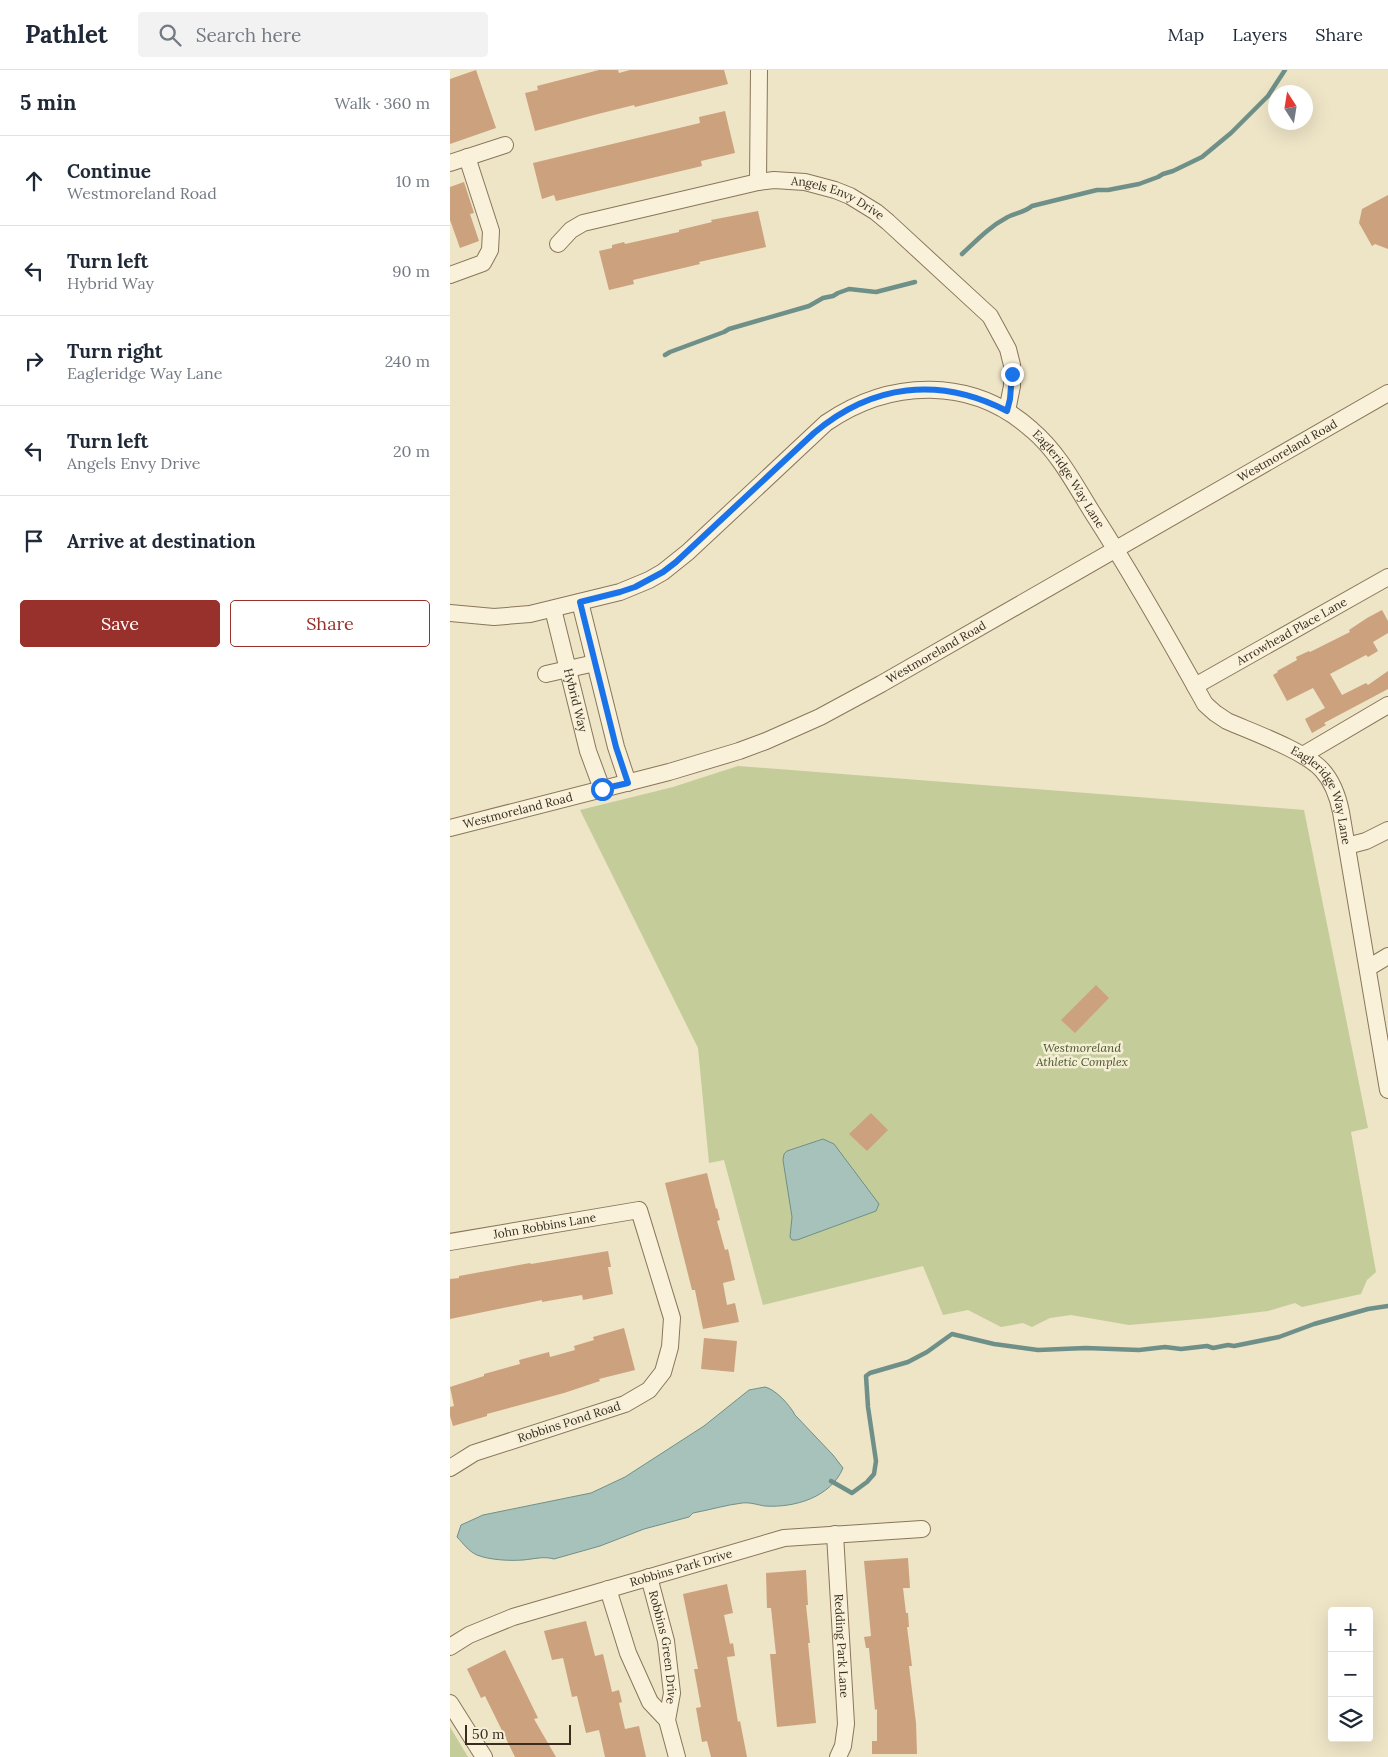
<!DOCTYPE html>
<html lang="en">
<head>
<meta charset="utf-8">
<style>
	:root { --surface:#fff; --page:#f2f2f3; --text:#1f2937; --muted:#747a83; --line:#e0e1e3; --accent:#98312c }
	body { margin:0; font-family:Lora,serif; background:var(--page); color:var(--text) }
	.controls { position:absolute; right:15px; bottom:15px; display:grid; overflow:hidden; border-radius:5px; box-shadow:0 5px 20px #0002 }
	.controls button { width:45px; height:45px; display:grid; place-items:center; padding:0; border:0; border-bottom:1px solid var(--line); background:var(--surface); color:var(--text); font:25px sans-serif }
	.compass { position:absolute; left:818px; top:15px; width:45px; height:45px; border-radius:50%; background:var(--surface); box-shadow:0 5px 20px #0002; rotate:348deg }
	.scale { position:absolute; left:15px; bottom:12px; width:106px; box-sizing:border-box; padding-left:5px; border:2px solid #3a2d1f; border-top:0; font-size:14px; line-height:18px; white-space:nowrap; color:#3a2d1f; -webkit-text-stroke:4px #f5eed6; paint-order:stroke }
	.stop { position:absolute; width:15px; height:15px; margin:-11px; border:4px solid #1a73e8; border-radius:50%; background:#fff }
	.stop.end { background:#1a73e8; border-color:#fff; box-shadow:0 1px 5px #0008 }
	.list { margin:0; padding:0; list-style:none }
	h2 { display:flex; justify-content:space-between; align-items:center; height:65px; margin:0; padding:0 20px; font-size:21px }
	h2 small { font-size:16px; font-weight:400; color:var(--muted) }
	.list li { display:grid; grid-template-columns:32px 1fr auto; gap:15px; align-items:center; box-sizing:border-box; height:90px; padding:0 20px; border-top:1px solid var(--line) }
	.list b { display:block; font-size:19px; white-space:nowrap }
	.list p { margin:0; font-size:16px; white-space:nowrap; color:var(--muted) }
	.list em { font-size:16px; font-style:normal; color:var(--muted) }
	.actions { display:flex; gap:10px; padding:15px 20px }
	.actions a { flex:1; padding:11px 0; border:1px solid var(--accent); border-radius:5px; text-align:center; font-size:18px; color:var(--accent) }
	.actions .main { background:var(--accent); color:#fff }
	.icon { flex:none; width:28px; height:28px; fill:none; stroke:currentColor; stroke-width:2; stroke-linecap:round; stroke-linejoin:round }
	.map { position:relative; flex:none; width:938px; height:1687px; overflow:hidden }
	header { display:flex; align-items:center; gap:30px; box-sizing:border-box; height:70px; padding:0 25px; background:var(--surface); border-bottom:1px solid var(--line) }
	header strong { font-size:24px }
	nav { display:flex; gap:28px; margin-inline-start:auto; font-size:18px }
	.search { width:350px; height:45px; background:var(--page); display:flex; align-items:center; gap:12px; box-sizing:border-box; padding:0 18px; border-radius:5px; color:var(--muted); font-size:19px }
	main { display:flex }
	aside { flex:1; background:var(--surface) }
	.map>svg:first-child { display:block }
</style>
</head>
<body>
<header>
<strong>Pathlet</strong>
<div class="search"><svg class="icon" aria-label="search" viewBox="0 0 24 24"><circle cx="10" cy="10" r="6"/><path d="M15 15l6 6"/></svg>Search here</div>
<nav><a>Map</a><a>Layers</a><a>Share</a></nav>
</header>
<main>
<aside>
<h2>5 min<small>Walk · 360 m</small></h2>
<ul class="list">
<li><svg class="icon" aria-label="ahead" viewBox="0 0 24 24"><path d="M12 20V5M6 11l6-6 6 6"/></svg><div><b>Continue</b><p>Westmoreland Road</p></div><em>10 m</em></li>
<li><svg class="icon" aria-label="left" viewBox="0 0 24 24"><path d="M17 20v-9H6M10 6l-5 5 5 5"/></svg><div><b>Turn left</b><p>Hybrid Way</p></div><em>90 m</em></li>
<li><svg class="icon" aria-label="right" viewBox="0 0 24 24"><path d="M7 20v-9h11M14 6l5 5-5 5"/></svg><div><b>Turn right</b><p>Eagleridge Way Lane</p></div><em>240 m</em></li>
<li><svg class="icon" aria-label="left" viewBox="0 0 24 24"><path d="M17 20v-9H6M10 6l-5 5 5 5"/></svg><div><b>Turn left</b><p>Angels Envy Drive</p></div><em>20 m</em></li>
<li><svg class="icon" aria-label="arrive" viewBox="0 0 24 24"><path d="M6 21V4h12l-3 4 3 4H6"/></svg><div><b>Arrive at destination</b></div></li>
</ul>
<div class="actions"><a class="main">Save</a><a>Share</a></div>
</aside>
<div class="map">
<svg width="938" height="1687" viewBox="0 0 938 1687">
	<rect width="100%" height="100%" fill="#eee4c6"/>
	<g fill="#c4cc9a">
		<path d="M288,696L854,740L918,1058L901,1062L926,1202L917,1210L911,1224L852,1237L845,1233L818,1241L760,1248L679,1255L621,1245L600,1248L582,1257L573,1253L551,1257L518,1240L493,1245L473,1196L313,1235L274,1090L259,1093L248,978L130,740L223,717Z"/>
		<path d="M0,1657L18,1687H0Z"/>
	</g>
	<g fill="#a7c2bb" stroke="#6e9089">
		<path d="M373,1069L384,1074L429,1134L426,1141L347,1170H342L340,1167L342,1147L333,1090L334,1084L337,1081Z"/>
		<path d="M315,1317C325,1319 340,1335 345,1345L383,1385L393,1398C381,1427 345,1438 315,1436C308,1435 300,1432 292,1433C276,1435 259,1440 243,1443L239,1447L194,1459L150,1476L104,1489C94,1486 84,1489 73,1490C60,1491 39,1490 27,1485C18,1481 13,1473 7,1467L11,1455L33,1445L141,1423L175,1407L254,1356L299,1320Z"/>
	</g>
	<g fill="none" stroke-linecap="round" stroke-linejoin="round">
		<g stroke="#6e9089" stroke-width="4.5">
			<path d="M512,184C526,171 539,157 556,148C564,143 574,143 582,136L647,120H658L689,114L708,107L713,104L723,101L752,87L781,63L818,26L835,0"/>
			<path d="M215,285L220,282L274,262L279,259L359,236L373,228L383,226L388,223L399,219L426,222L465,212"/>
			<path d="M381,1411L402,1423L417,1412L424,1404L426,1391L418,1337L416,1306L420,1303L458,1292L477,1282L502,1264L544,1274L588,1280L636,1278L689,1280L715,1277L731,1279L757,1276L763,1278L778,1275L784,1276L829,1267L864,1254L918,1239L938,1236"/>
		</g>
	</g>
	<g fill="#cca17d">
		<path d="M26,0L46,58L0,74V9Z"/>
		<path d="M149,0H168L169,3L180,0H274L278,14L185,37L184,35L144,45L85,61L75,23L88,20L87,16Z"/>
		<path d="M275,41L285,83L251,91L252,96L139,123L106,131L104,125L92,129L83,93L250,53L249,47Z"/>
		<path d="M14,112L24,143L20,144L29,171L10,178L0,150V117Z"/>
		<path d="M938,125V179L925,174L922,176L909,153L912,139Z"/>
		<path d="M308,141L316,177L249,192L250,194L183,210L184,214L159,220L149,181L162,178V175L174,172L175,174L229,162V160L262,152L261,150Z"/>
		<path d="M932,540L938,551V563L923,572L928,581L918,587L916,585L880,604L892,625L916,613L918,615L938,601V619L874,653L876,655L862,663L855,649L875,638L863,618L837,631L823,605L828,602L827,601L847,590L846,587L859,581L860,582L900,562L899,560L917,548Z"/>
		<path d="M646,915L659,928L625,963L611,950Z"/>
		<path d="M421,1043L438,1060L417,1081L399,1064Z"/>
		<path d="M257,1103L266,1139L267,1138L270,1150L267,1151L275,1180L278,1179L285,1210L273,1213L277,1235L285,1233L289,1252L253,1259L245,1220H242L215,1113Z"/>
		<path d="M158,1181L161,1197H158L163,1224L133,1230L132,1225L92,1232V1230L0,1249V1209L9,1208V1206L80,1193L81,1194Z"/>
		<path d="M174,1258L185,1300L149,1309L150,1311L114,1323L37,1344V1346L3,1356L0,1346V1337L4,1336L0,1317L34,1306V1304L70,1294L69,1290L99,1282L100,1287L125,1280L124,1276L144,1270L143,1267Z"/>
		<path d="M254,1268L287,1271L284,1302L251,1299Z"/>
		<path d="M458,1488L460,1518H453L456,1543H458L459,1557H457L462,1596H459L466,1653L467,1684H422V1671H427V1639L425,1640L419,1578H416L414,1567L421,1566L414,1491Z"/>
		<path d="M356,1500L358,1535H356L360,1573H358L366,1653L327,1657L320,1584H326L321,1538H317L316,1503Z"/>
		<path d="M277,1514L283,1543L274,1545L280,1574L283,1573L285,1586L277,1587L288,1652L290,1651L297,1687H261L257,1671L252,1672L246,1638L251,1637L244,1599H248L233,1524Z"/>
		<path d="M136,1551L145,1586L153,1584L162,1622L169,1620L172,1632L169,1633L175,1659L189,1656L196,1687H155L149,1660L136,1663L127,1626L122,1627L113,1588L102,1590L94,1561Z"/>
		<path d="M55,1580L88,1648L84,1649L106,1687H65L35,1626L31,1628L17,1599Z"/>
	</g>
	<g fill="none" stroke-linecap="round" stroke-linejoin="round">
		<g stroke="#89765c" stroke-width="18">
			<g id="minor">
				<path d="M0,93L55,75"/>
				<path d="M308,112L309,0"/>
				<path id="s1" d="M108,174L121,160L133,153L308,112L324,110L355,112L385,120L400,126L426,142L438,152L540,246L558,279L562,295V316L557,341"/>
				<path d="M0,205L33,193L40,180L41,161L17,87"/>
				<path d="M130,532L166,677L178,713"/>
				<path id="s2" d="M103,539L138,681L152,719"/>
				<path id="s3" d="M0,543L44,547L80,544L170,522L199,510L213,502L238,482L376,353C440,309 522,306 582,360C608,382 624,413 642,442C682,504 719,569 755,634L765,643L777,651C802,662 855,681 872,700C883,712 888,727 891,742L938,1020"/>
				<path d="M96,604L145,593"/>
				<path id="s4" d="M745,616L938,507"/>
				<path d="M853,685L938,635"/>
				<path id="s5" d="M0,758L219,702L289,681L316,671L370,647L431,614L938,323"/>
				<path d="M897,776L916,771L938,760"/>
				<path d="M918,898L938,886"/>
				<path id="s6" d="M0,1172L189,1140L222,1248L220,1277L213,1302L199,1320L175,1334L24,1383L0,1398"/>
				<path id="s7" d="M385,1464L396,1654L393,1676L388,1687"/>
				<path id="s8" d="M199,1507L216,1571L222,1623L217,1650L227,1687"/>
				<path d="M158,1519L178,1583L200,1632L217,1650"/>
				<path id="s9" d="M0,1577L19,1565L63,1547L334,1468L472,1459"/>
				<path d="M0,1633L34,1687"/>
			</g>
		</g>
		<use href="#minor" stroke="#f9f1d9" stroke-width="16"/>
	</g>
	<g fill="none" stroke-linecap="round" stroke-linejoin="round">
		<path stroke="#1a73e8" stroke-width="6" d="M152,719L178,713L166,677L130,532L170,522L185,517L213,502L226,492L364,363C422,314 489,306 557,341L560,329L562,304"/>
	</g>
	<g text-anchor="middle" stroke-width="5" stroke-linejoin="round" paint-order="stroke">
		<g font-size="12" fill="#3a2d1f" stroke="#f5eed6">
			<text dy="4" stroke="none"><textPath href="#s1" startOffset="296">Angels Envy Drive</textPath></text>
			<text dy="4" stroke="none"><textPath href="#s5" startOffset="925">Westmoreland Road</textPath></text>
			<text dy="4" stroke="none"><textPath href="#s3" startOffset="726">Eagleridge Way Lane</textPath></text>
			<text dy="4" stroke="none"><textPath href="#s4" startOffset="111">Arrowhead Place Lane</textPath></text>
			<text dy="4" stroke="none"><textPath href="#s5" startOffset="520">Westmoreland Road</textPath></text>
			<text dy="4" stroke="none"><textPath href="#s2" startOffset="94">Hybrid Way</textPath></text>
			<text dy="4" stroke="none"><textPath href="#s3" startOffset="1146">Eagleridge Way Lane</textPath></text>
			<text dy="4" stroke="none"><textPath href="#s5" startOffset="70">Westmoreland Road</textPath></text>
			<text dy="4" stroke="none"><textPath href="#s6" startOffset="96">John Robbins Lane</textPath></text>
			<text transform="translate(119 1352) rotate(-18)" y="4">Robbins Pond Road</text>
			<text dy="4" stroke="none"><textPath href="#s9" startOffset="245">Robbins Park Drive</textPath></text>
			<text dy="4" stroke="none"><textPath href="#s7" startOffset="112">Redding Park Lane</textPath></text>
			<text dy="4" stroke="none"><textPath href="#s8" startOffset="72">Robbins Green Drive</textPath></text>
		</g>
		<g font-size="12" font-style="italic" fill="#475626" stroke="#f5eed6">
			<text x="632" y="982">Westmoreland<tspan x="632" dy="14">Athletic Complex</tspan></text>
		</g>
	</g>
</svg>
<div class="controls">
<button>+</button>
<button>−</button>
<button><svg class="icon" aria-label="layers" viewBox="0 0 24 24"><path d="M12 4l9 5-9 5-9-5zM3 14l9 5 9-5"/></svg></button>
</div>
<svg class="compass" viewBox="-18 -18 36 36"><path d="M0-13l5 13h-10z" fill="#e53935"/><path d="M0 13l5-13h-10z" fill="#747a83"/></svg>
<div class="scale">50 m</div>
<div class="stop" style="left:152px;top:719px"></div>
<div class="stop end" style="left:562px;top:304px"></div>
</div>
</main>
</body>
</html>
